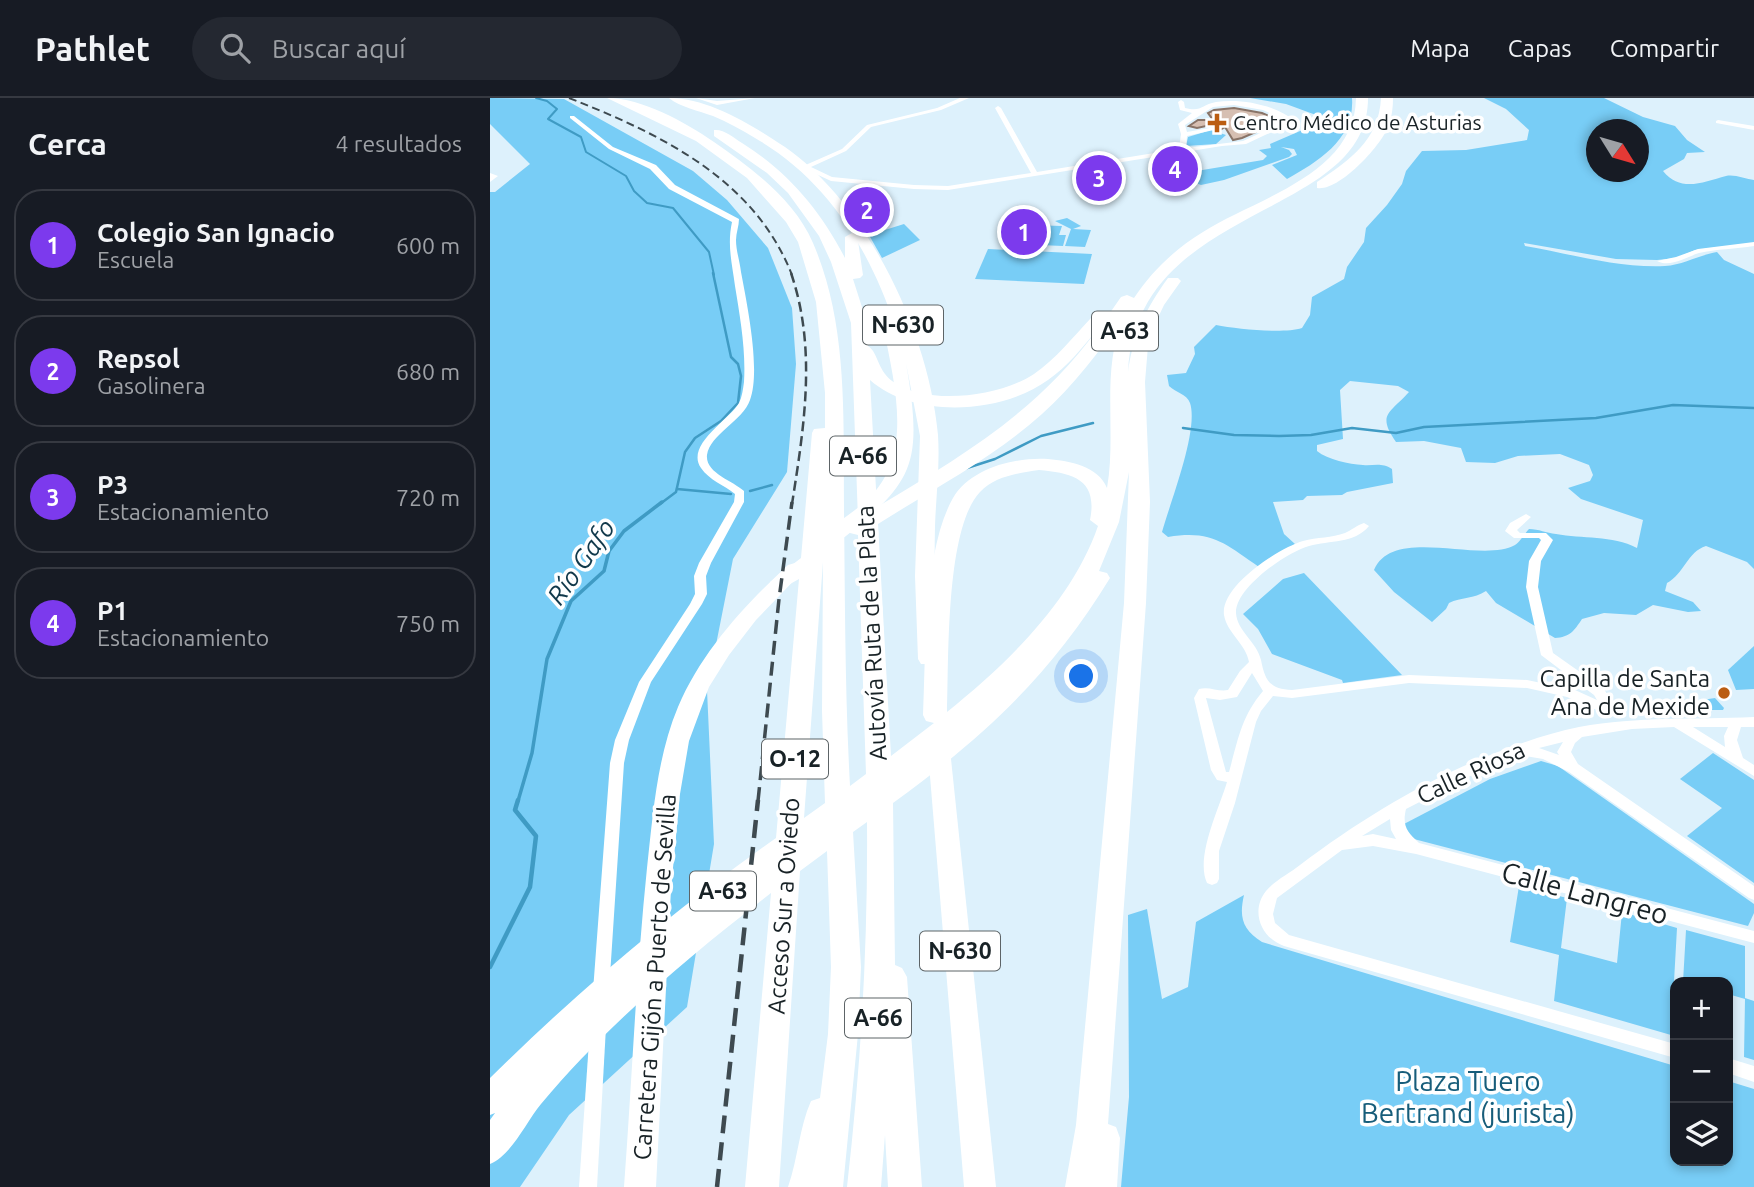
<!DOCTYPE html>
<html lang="es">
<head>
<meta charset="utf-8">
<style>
	:root { --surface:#171b24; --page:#242831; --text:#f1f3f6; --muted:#9ea1a6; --line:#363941; --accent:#7c3aed }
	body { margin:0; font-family:Ubuntu,sans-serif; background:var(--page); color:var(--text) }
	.controls { position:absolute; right:21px; bottom:21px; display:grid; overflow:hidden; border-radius:14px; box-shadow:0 4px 10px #0003 }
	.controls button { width:63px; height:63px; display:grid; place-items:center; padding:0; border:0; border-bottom:2px solid var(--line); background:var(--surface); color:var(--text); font:35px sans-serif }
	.compass { position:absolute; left:1096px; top:21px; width:63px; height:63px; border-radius:50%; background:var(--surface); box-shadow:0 4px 10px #0003; rotate:127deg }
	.you { position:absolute; left:592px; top:579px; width:24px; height:24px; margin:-18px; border:5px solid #fff; border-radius:50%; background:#1a73e8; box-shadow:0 0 0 10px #1a73e833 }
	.badge { display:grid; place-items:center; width:46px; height:46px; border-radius:50%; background:var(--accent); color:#fff; font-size:23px; font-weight:700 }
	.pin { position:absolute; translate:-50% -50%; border:4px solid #fff; box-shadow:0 2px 7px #0006 }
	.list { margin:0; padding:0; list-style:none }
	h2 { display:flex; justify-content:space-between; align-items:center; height:91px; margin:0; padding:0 28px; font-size:30px }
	h2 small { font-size:23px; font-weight:400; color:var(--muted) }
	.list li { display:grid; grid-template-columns:46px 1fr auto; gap:21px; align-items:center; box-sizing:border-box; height:112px; margin:0 14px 14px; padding:0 14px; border:2px solid var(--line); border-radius:28px }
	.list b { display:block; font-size:26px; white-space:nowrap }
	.list p { margin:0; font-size:23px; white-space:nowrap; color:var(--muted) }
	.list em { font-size:23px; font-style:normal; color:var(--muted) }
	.icon { flex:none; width:38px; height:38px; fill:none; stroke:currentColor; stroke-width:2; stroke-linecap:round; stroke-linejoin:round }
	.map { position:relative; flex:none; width:1264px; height:1089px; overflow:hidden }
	header { display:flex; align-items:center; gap:42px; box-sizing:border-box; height:98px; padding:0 35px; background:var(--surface); border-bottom:2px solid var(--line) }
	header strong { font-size:33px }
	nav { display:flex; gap:38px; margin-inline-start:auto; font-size:24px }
	.search { width:490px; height:63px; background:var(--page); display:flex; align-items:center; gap:18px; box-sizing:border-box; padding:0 24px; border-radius:38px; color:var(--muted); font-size:26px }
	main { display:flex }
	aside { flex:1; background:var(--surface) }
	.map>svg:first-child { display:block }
</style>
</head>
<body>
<header>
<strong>Pathlet</strong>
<div class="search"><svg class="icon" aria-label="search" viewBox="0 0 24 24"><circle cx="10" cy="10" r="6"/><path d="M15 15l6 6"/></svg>Buscar aquí</div>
<nav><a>Mapa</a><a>Capas</a><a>Compartir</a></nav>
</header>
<main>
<aside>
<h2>Cerca<small>4 resultados</small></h2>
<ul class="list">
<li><span class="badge">1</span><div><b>Colegio San Ignacio</b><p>Escuela</p></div><em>600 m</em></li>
<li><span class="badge">2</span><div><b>Repsol</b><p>Gasolinera</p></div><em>680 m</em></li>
<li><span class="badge">3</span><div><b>P3</b><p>Estacionamiento</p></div><em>720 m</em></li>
<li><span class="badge">4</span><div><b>P1</b><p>Estacionamiento</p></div><em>750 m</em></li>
</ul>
</aside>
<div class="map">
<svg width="1264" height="1089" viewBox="0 0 1264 1089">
	<rect width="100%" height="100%" fill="#ddf1fc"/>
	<g fill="#78cdf6" fill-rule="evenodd">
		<path d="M0,0L74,1L203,73L237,102L278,150L302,210L306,266L297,374L243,461L217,592L224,746L197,909L79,1017L30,1089H0V94H5L40,66L0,26Z"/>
		<path d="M760,0H862C865,41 829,63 797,81L782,67L807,57L804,51L791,49L799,52L802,56L799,59L734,82L711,87L689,79L664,80L773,62L777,58L769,52L781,50L780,46L817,30L826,17L796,6Z"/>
		<path d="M994,0H1114L1153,19L1185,28L1197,42L1215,54L1197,55L1194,61L1173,73C1191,95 1213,84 1236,78C1244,76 1256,81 1264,82V145L1205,152L1187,160L1167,162L1126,161L1034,145L1035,148C1082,156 1126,170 1175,168C1193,167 1209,157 1227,154L1234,162L1264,176V471L1257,464L1216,448C1197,454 1194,476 1177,485L1175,493L1203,504L1211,513L1198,514L1163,507L1146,517L1114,515L1092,521C1084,533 1080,539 1065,540L1006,505L996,493C984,501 971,499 959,505L956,511L942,524L904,494L884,472C903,427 991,466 1025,447C1030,444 1035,435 1039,431C1049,431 1056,435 1066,436C1092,441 1122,437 1147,450L1153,422L1091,401L1078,390L1100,383L1103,377L1099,367L1070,356L1028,358L1005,365L976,364L971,350L934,343L906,344C887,316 899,316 919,294L908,288L860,283L850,292L853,341L827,347V353C838,362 859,366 873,367C884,368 891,364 902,371L903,385L857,394L852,397L817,398L813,402L783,404L794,436L805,446L769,469C734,445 722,432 678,439L672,434C680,405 709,332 700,305C697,296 686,295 679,288L677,277L696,275L705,256L704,249L726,227C747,231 793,236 812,230L820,217L822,199L854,181L857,169L874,144L876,130L897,107L912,86L916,73L932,53L976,52L1037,42L1039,32L1016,11ZM1106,32H1148V74H1106Z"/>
		<path d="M721,32L736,37L726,46L696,48L698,39Z"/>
		<path d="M577,120L591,128L583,131L601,132L595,149L575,148L581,131L565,123Z"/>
		<path d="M414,126L430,142L392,160L379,137Z"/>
		<path d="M539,127L572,128L569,137H576L573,148L524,146L528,135H536Z"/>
		<path d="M498,151L602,156L594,186L485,181Z"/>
		<path d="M814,475L912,577L853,585L852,582L782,556L768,531L753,516L793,481Z"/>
		<path d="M1264,548V591L1246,592L1238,572Z"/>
		<path d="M1225,600L1234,610L1233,612H1168L1174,608Z"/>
		<path d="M1223,655L1264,682V785L1197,738L1232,710L1190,681Z"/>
		<path d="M1051,663L1068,668L1264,806V815L1258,828L920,740L914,726L1000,681Z"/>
		<path d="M1029,788L1077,800L1071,850L1127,865L1132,814L1187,830L1181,937L1064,903L1069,857L1020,844Z"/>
		<path d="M754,797C749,819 752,831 772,844L1185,968V1063H1238V983L1264,991V1089H631L639,999L638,817L657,811L672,901L698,889L706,824Z"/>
		<path d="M1196,832L1255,848V900L1264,903V962L1254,959L1255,901L1238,896V884H1193Z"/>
	</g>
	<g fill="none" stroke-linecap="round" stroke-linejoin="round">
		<path stroke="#3f9bc4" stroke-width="2" d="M46,0L57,3L67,11L58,21L91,39L96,54L136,78L144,93L157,105L183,110L219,154L224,177"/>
		<g stroke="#3f9bc4" stroke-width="2.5">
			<path d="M693,330L744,337L789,338L821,337L862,330L906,335L934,329L1106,320L1183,307L1264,310"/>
			<path d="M477,370L505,361L551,338L603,325"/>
			<path d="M187,391L241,396"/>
			<path d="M260,393L282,387"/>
			<path d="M170,406L186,394L195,354L205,340L231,323L248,305L251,278L248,266L241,259L223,175"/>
		</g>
		<path stroke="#3f9bc4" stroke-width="3.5" d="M28,703L42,655L57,561L81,503L114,473L119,453L134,433L172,404"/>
		<path stroke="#3f9bc4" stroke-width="4.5" d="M0,869L40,789L46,738L25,712L28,702"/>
	</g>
	<path fill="#d6bfb2" stroke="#897468" stroke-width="2" d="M744,10L772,15L791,23L752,40L743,42L735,29L730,32L725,26L707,30L699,28L708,22H723L718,15L724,12Z"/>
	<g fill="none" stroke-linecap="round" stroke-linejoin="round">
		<g fill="#fff" fill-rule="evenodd">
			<path d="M206,0L227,3L265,0L227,7Z"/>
			<path d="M470,0H479L451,12L381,29L356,53L321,69L342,79L424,87L458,88L541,75L505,10L508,8L511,10L547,74L689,51L691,36L688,26L702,15L690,12L688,4L691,2L694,4L695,10C712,14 711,7 726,4C751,0 786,7 805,23L756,46L732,48L458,92L424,91L341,83L311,69L352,51L377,27L447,10ZM744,7L773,12L797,23L753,43L696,50L697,38L728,31L725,29L697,34L695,27L723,9Z"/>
			<path d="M80,18H84L123,49L166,67L185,87L249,121C249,128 246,135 246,142C246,153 250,164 251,174C257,206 271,272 260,302C253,323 220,336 217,357C215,375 243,383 254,393V404L221,465L216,478L217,496L212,506L161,584L139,642L134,665L119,893L117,898L111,900L105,898L103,893L120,665L125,642L149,584L200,506L205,496L204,478L209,465L244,404L245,396C234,387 219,382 211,370C195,347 239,322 249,305C252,299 253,291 254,284C256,252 250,219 245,188C242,165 237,147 242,124L179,91L160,71L119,51L80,20Z"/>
			<path d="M1228,22L1264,28V32L1226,25V23Z"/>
			<path d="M0,75L8,78L0,84Z"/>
			<path d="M1264,144V148C1246,151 1226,151 1209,155C1196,159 1180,170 1167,163L1186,159L1208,151Z"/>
			<path d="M1036,416L1041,419L1027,432L1030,435H1056L1063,442L1051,463L1048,489L1063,555L1114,591L1127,613L1126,616H1116L1077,599L1037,590L919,585L802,600L783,598L771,613L766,624L745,705L729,753V781L727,785L722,787L717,785C705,759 729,711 737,684L727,682L721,672L704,600L709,591C719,588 728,594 738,592L750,573L759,564C756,546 737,535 734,517C730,488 789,450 813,443C827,439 842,440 855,435C862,432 867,427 874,425L879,428C864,446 840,442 819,448C797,454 745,490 746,515C747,533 767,544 771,562C775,583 780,591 802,592L919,577L1037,582L1085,592L1107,602L1104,597L1051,557L1036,489L1039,463L1051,442L1049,440H1024L1015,433L1020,425ZM762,575L773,593C751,619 748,642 739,674H736L716,600L730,602L747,599Z"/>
			<path d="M1264,619V629H1251L1247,642L1253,660L1264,667V678L1184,629L1142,631L1092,639L1085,645L1081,654L1088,666L1264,788V802L1259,800L1079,674L1053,661L1029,657L992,672L916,711C912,728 917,734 929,745L1264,833V845L926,756L883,748L852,752L787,800L783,816L785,825L799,837L1185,946V960L794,848C771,840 760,813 776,793C784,783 800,775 810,767C863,727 922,690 983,664C1017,650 1054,636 1089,629C1150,618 1203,622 1264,619ZM1203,629H1238L1234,638L1235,649ZM1073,644L1067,654L1069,657L1049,650ZM900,721L901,732L906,741L883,736L872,738Z"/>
			<path d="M108,922L114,924L116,929L107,1089H89L100,929L102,924Z"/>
			<path d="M1238,960L1264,968V984L1238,975Z"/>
		</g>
		<g fill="#fff" fill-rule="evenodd">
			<path d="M179,0C219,0 262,27 295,49C379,108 439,236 448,337C450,368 446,398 445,428C444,472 445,517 450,561L447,566H431L428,561L425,478L430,338L416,265C435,375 421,385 339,452L332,454L322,448C336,430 360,418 377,402C424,358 405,289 394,232L397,229L405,228C380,152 337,81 265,40C252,32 237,24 223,18C209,13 190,9 179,0Z"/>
			<path d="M305,465L312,467L315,471L266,522L239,557L219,589L199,643L190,696L181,791L166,1089H134C142,983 146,876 157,770C163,716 167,659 188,609C212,553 254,508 298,467Z"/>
			<path d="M448,634L456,636L459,642L506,1089H474L437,642L440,636Z"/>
		</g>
		<g fill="#fff" fill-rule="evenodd">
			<path d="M117,0C152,0 195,24 224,44C261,70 304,101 323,145C359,228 353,324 354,412C355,504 355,596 360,688L376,676L368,437L360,435L357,431L368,422L361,225L341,164L329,138L298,95L277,75L224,38V32C234,31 243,39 252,45C298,74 330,112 355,160V139L362,135L367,136L373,177L370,180L363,181L377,225L378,248C389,255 387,274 405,285C440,308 511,298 544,276C566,261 583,239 601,220L607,218L615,222L631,199L637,197L644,200C662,173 685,151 713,134C766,100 865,77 866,0H878C878,123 646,103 638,274C643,237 656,210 678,180H688L691,183L674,207L665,226L658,248L655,284L660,404L656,505L618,1026L626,1029L630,1040L627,1089H575L586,1027L634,505L639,374L629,424L609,473L617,475L620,480C560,578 495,638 403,705L405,867L412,870L417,879L432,1089H398L395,1037L391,1089H357C371,967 378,847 377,724L363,734L371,869L368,936L353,1089H298C308,1061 309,1030 321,1003L330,1000L338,936L341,869L337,753L310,773L289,1089H255L281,795C199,858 118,926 51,1006C36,1024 22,1057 0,1066V1022L5,1015L0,1017V980C89,892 184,812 286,740L309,481L291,491L283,489L280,484L311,460L322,335L324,331L335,330V295L326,204L308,144L296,124L257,80L206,43ZM634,218C610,272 627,333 617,390C608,368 580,363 558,361C525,359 481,370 463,400C433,453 436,556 433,617L436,623L444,625L401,658L388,426C443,391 503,360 552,316C584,287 610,253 634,218ZM607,232C547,314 472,358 387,409L380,282C424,321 511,316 558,282C577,269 592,250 607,232ZM549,372C584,375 608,382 600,422L608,428C582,503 518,565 457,614C459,563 455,431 490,394C505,378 529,375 549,372ZM333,464L332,613L335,705L314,720Z"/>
			<path d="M891,0H903C903,9 902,18 899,27C892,47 849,94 827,90V84C860,62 889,42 891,0Z"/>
		</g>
		<path stroke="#3e4a50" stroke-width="2" stroke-dasharray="8 4.5" stroke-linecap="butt" d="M79,0C170,36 264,80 302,177"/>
		<path stroke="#3e4a50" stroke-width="2.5" stroke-dasharray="10 5" stroke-linecap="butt" d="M301,175C327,251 314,329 302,406"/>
		<path stroke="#3e4a50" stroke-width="3.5" stroke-dasharray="14 7" stroke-linecap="butt" d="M268,703L289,501L302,404"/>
		<path stroke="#3e4a50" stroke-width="4.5" stroke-dasharray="18 9" stroke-linecap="butt" d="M227,1089L268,702"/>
	</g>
	<g fill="#bb5d12" stroke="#fff" stroke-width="2.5">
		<path d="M723.5 14.5h7v7h7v7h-7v7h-7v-7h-7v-7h7z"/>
		<circle cx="1234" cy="595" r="7"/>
	</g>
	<g text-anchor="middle" stroke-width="7" stroke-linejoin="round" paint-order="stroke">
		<g font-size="21" fill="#182226" stroke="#fff" text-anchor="start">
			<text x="743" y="32">Centro Médico de Asturias</text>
		</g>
		<g fill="#fff" stroke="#5d6467" stroke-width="2">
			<rect x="373" y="207.5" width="80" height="39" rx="5"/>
			<rect x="602" y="213.5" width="66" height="39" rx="5"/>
			<rect x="340" y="338.5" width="66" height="39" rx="5"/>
			<rect x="272" y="641.5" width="66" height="39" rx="5"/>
			<rect x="200" y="773.5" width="66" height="39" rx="5"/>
			<rect x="430" y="833.5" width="80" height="39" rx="5"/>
			<rect x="355" y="900.5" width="66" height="39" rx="5"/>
		</g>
		<g font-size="23" font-weight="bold" fill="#182226">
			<text x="413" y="235">N-630</text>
			<text x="635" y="241">A-63</text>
			<text x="373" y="366">A-66</text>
			<text x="305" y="669">O-12</text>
			<text x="233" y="801">A-63</text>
			<text x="470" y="861">N-630</text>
			<text x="388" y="928">A-66</text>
		</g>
		<g font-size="24" fill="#182226" stroke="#fff">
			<text transform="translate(382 535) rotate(-93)" y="8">Autovía Ruta de la Plata</text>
			<text transform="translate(981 675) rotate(-25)" y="8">Calle Riosa</text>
			<text transform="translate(294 808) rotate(-86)" y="8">Acceso Sur a Oviedo</text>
			<text transform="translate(165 879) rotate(-86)" y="8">Carretera Gijón a Puerto de Sevilla</text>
		</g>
		<g font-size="24" fill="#182226" stroke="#fff" text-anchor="end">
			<text x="1220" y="589">Capilla de Santa<tspan x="1220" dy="28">Ana de Mexide</tspan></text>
		</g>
		<g font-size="26" font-style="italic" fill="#11394b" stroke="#fff">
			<text transform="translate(91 464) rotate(-55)" y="9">Río Gafo</text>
		</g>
		<g font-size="28" fill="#182226" stroke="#fff">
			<text transform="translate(1095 795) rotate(15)" y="10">Calle Langreo</text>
		</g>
		<g font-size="28" fill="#175d7a" stroke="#fff">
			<text x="978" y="993">Plaza Tuero<tspan x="978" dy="32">Bertrand (jurista)</tspan></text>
		</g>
	</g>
</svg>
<div class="controls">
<button>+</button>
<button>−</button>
<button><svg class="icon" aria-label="layers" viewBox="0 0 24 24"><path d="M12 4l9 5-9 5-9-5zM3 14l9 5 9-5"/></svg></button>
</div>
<svg class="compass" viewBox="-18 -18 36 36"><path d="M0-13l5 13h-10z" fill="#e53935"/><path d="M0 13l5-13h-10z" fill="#9ea1a6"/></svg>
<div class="you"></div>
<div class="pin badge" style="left:534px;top:134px">1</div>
<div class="pin badge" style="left:377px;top:112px">2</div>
<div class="pin badge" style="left:609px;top:80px">3</div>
<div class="pin badge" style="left:685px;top:71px">4</div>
</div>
</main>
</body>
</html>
